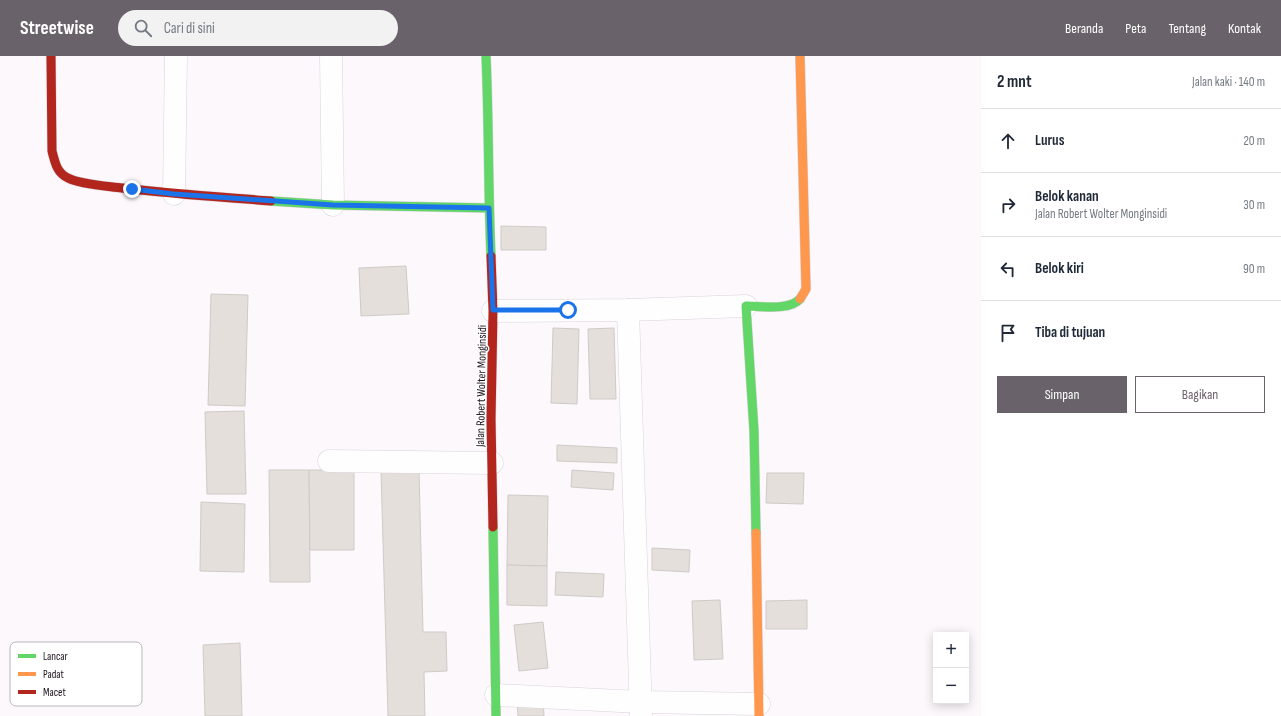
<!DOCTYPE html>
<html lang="id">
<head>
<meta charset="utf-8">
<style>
	:root { --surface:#fff; --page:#f2f2f3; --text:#1f2937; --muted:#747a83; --line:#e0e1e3; --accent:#6a626a }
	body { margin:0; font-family:"Sofia Sans Condensed",sans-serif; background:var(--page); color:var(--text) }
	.controls { position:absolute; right:12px; bottom:12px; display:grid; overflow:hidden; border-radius:0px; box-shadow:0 2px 10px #0003 }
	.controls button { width:36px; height:36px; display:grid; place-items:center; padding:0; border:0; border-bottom:1px solid var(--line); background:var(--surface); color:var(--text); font:20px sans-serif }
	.stop { position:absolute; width:12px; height:12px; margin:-9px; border:3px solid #1a73e8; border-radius:50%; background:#fff }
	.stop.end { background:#1a73e8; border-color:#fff; box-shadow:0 1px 4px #0008 }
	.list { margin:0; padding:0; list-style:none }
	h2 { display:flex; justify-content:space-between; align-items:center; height:52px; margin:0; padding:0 16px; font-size:17px }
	h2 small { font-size:13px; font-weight:400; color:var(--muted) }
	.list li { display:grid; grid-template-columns:26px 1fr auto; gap:12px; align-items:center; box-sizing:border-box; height:64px; padding:0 16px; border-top:1px solid var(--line) }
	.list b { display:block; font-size:15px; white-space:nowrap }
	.list p { margin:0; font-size:13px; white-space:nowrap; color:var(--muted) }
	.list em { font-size:13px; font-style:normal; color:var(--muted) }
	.actions { display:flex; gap:8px; padding:12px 16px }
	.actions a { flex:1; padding:9px 0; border:1px solid var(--accent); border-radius:0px; text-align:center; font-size:14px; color:var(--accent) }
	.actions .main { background:var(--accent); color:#fff }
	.icon { flex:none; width:22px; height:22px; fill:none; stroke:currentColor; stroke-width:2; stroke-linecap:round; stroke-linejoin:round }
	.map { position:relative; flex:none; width:981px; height:660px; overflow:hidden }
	header { display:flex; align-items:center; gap:24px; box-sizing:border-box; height:56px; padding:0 20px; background:var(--accent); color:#fff }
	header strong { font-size:19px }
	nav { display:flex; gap:22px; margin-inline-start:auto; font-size:14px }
	.search { width:280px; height:36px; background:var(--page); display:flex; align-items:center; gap:10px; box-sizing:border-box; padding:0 14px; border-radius:22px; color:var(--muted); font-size:15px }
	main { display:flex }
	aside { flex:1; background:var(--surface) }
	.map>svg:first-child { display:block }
</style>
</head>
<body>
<header>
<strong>Streetwise</strong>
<div class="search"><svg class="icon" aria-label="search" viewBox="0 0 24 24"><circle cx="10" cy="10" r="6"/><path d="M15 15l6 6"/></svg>Cari di sini</div>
<nav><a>Beranda</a><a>Peta</a><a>Tentang</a><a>Kontak</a></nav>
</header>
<main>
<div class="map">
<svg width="981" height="660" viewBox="0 0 981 660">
	<rect width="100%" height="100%" fill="#fcf8fc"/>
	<g fill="#e5dfdc" stroke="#d0cac7">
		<path d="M501,170L546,171V194H501Z"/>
		<path d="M406,210L409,258L361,260L359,212Z"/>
		<path d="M211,238L248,239L245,350L208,349Z"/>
		<path d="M553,272L579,273L577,348L551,347Z"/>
		<path d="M614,272L616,343H590L588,273Z"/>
		<path d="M244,355L246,438H207L205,356Z"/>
		<path d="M557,389L617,392V407L557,405Z"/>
		<path d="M269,414H309L310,526H270Z"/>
		<path d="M309,414H354V494H310Z"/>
		<path d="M419,414L423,576H446L447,615L424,616L425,660H388L381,415Z"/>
		<path d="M572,414L614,417L613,434L571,431Z"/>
		<path d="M767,417H804L803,448L766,447Z"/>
		<path d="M508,439L548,440L547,510L507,509Z"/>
		<path d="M201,446L245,448L244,516L200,515Z"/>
		<path d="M652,492L690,494L689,516L652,514Z"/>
		<path d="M507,509L547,510V550L507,549Z"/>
		<path d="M556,516L604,518L603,541L555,539Z"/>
		<path d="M720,544L723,603L694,604L692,545Z"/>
		<path d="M807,544V573H766V545Z"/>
		<path d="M543,566L548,612L519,615L514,569Z"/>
		<path d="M240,587L242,660H205L203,589Z"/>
		<path d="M517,644H543L544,660H518Z"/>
	</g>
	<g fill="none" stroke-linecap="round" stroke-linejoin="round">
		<g stroke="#dad3da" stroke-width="23">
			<g id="street">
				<path d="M331,0L333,149"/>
				<path d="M174,138L176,0"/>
				<path d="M628,254L641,660"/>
				<path d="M493,255L628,254L746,250"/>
				<path d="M329,405L492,407"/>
				<path d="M496,639L641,646L759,648"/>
			</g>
		</g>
		<g stroke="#dad3da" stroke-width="10">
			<g id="fast">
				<path d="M486,0C489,67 488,133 491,200"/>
				<path d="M271,145L333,149L489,152"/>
				<path d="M493,471L496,660"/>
				<path d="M756,477L754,375L746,250C761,250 789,255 800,243"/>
			</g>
		</g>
		<g stroke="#dad3da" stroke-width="10">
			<g id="slow">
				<path d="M800,0L806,233L800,243"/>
				<path d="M756,477L759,660"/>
			</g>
		</g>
		<g stroke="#dad3da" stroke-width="10">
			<g id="jam">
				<path d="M51,0L52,95C55,107 57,117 68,122C82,129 107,130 122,132C172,138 221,141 271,145"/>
				<path d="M491,200L493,255L491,363L493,471"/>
			</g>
		</g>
		<use href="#street" stroke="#fffeff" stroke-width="22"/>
		<use href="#fast" stroke="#63d668" stroke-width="9"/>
		<use href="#slow" stroke="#ff974d" stroke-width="9"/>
		<use href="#jam" stroke="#b3261e" stroke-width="9"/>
	</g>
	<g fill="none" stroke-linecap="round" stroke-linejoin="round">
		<path stroke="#1a73e8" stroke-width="5" d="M132,133L174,138L333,149L489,152L493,254H568"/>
	</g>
	<g text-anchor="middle" stroke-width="3" stroke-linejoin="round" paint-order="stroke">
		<g font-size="12" fill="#1b121b" stroke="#fff">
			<text transform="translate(481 330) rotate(-89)" y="4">Jalan Robert Wolter Monginsidi</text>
		</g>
	</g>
	<rect x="10" y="586" width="132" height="64" rx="6" fill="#fff" stroke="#bbb8bb" stroke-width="1"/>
	<rect x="18" y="598" width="18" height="4" fill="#63d668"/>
	<rect x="18" y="616" width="18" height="4" fill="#ff974d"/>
	<rect x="18" y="634" width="18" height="4" fill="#b3261e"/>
	<g font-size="11" fill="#1b121b">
		<text x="43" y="604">Lancar</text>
		<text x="43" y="622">Padat</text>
		<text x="43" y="640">Macet</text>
	</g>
</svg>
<div class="controls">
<button>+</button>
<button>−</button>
</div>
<div class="stop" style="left:568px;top:254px"></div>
<div class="stop end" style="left:132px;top:133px"></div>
</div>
<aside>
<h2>2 mnt<small>Jalan kaki · 140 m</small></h2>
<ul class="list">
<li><svg class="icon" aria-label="ahead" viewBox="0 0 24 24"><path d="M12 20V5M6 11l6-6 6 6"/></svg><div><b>Lurus</b></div><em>20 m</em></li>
<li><svg class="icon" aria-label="right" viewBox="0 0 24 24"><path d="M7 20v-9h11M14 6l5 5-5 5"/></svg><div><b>Belok kanan</b><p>Jalan Robert Wolter Monginsidi</p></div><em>30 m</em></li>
<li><svg class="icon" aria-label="left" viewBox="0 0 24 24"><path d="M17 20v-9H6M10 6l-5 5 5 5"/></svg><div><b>Belok kiri</b></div><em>90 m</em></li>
<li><svg class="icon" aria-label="arrive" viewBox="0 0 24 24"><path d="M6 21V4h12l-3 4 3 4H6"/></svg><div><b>Tiba di tujuan</b></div></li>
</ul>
<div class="actions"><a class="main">Simpan</a><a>Bagikan</a></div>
</aside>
</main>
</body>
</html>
